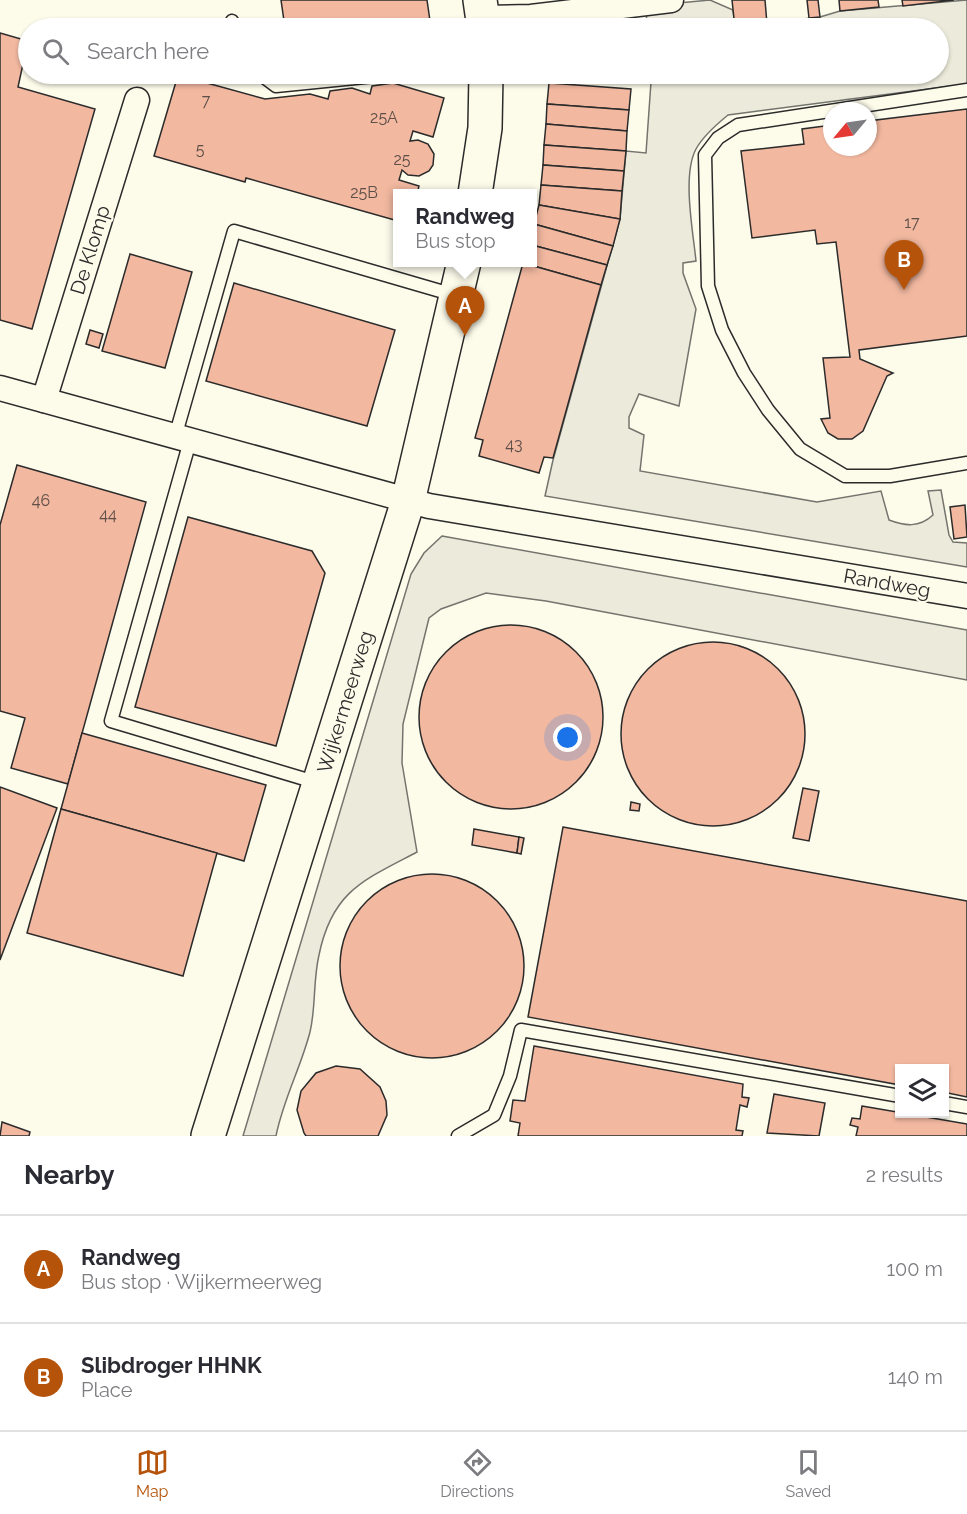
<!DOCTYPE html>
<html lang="en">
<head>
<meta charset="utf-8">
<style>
	:root { --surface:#fff; --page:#f2f2f3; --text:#2b2b33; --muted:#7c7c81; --line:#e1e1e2; --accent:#b45309 }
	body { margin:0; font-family:Raleway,sans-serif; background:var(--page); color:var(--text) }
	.controls { position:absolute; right:18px; bottom:18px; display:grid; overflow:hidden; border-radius:0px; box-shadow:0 2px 4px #0004 }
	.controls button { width:54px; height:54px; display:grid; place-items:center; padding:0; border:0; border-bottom:2px solid var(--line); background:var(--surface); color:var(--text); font:30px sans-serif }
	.compass { position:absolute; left:823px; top:102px; width:54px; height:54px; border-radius:50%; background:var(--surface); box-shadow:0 2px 4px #0004; rotate:241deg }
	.you { position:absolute; left:568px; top:738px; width:21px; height:21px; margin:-15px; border:4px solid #fff; border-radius:50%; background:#1a73e8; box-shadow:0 0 0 9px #1a73e833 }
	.badge { display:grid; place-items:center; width:39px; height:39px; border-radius:50%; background:var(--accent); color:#fff; font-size:20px; font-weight:700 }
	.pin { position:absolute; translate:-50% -50px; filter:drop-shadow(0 2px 3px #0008) }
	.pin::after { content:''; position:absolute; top:32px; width:21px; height:18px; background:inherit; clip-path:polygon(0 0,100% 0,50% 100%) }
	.popup { position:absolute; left:393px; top:189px; width:144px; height:78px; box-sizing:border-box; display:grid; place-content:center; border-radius:0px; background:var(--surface); filter:drop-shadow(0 2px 4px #0005); font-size:20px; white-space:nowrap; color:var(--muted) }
	.popup b { font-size:22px; color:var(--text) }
	.popup::after { content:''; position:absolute; left:50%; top:100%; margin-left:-12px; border:12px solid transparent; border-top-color:var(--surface) }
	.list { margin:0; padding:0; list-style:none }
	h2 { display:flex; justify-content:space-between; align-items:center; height:78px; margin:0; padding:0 24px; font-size:26px }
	h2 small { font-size:20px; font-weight:400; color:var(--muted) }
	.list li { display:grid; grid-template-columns:39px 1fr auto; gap:18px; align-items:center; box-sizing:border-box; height:108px; padding:0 24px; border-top:2px solid var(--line) }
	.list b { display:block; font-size:22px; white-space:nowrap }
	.list p { margin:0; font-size:20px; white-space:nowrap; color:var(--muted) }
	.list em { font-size:20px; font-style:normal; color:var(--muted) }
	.icon { flex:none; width:33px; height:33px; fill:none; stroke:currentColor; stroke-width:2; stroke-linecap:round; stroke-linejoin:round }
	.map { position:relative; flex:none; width:967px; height:1136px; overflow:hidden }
	.search { position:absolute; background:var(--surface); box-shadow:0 2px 4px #0004; left:18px; right:18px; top:18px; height:66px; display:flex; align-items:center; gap:15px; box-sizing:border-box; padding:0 21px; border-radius:33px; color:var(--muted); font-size:22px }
	.sheet { height:294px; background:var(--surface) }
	nav { display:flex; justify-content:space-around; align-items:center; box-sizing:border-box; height:84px; border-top:2px solid var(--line); background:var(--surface); font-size:16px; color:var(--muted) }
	nav a { display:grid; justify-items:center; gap:3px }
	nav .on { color:var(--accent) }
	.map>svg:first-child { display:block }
</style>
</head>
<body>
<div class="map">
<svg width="967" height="1136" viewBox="0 0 967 1136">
	<rect width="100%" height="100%" fill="#fdfbea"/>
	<g fill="#ecebdb" stroke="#74746e" stroke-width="1.5">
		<path d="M710,0L733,10L735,27L820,17L840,11L967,0V84L728,115C717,124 703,136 696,149C682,175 693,231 696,261L683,263V273L696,309L679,406L639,394L629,417V428L644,435L640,471L817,502L881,491L889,520C905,526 919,528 933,515L928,491L941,490L949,535L953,542L967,543V567L545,496L553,460L620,219L626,151L646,153L651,82H644V74H938V28H646L647,6Z"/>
		<path d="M442,536L967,630V680L546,601L486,593L441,609L429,618L403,724L402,763L417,852C364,880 332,891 319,955C313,980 316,1007 310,1032C301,1067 283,1100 276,1136H243L411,574L424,553Z"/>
	</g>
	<g fill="#f2b8a0" stroke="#2b2b2b" stroke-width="1.5">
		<path d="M281,0H427L431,28H285Z"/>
		<path d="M732,0H765L767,24L735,28Z"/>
		<path d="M807,0H818L820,17L809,18Z"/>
		<path d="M839,0H878L879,7L840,11Z"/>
		<path d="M902,0H954L903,6Z"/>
		<path d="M609,15L611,28H586L585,17Z"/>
		<path d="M585,17L586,28H559V21Z"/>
		<path d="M631,18L632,28H617L616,20Z"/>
		<path d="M0,33L28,41L18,87L95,109L32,329L0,320Z"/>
		<path d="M178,75L265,99L310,94L328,99L330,91L352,88L370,94L372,86L393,83L444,98L433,137L413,131L410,141L418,140L428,144L434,154L433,165L429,171L419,176L408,175L402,170L399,180L419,186L417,194H398V221L246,178L245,182L154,156Z"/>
		<path d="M549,83L631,89L629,110L547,104Z"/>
		<path d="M547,104L629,110L627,131L546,124Z"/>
		<path d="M967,109V336L859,350L860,359L893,373L887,376L863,431L852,439H838L828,433L821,419L830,418L823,358L850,357L836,242L817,244L815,230L752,238L741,151L804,144L802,129L832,125V147H868V121Z"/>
		<path d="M546,124L627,131L626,151L544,145Z"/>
		<path d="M544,145L626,151L624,171L543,165Z"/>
		<path d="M543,165L624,171L622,191L541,185Z"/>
		<path d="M541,185L622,191L620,219L539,205Z"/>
		<path d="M539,205L620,219L613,246L534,224Z"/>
		<path d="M534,224L613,246L607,265L532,245Z"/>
		<path d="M532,245L607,265L601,285L523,263L532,262Z"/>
		<path d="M130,254L192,272L165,368L102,351Z"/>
		<path d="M523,263L601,285L553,458L544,457L539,473L479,456L483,440L475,438Z"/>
		<path d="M234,283L395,330L367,426L206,381Z"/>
		<path d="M90,330L103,334L99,348L86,344Z"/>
		<path d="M17,465L146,502L68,784L11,768L25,718L0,711V525Z"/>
		<path d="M965,505L967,537L954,539L950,507Z"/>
		<path d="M188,517L312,551L325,573L276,746L135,707Z"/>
		<circle cx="511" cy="717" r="92"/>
		<circle cx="713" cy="734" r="92"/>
		<path d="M82,733L266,785L244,861L61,809Z"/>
		<path d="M0,787L57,808L0,960Z"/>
		<path d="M803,788L819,791L809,841L793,838Z"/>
		<path d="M631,802L640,804L639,811L630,810Z"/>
		<path d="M61,809L217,853L183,976L27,933Z"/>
		<path d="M563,827L967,901V1097L948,1093L944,1096V1068H900V1085L528,1017Z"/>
		<path d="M474,829L519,837L517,853L472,845Z"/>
		<path d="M519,837L524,838L521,854L517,853Z"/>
		<circle cx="432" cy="966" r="92"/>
		<path d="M534,1046L743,1084L742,1097L749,1098L747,1107L740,1105L736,1130L743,1131L742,1136H518L520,1123L510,1121L513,1100L525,1101Z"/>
		<path d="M336,1066L360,1069L380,1087L386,1101L387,1115L378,1136H306L304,1133L297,1110L301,1091L316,1073Z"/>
		<path d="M774,1094L825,1103L819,1136L767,1133Z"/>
		<path d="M862,1106L967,1124V1136H856L858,1127L850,1125L852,1118L860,1119Z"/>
		<path d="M2,1122L30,1132L29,1136H0Z"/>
	</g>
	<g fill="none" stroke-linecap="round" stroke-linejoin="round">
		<g stroke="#2b2b2b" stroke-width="15">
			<g id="service">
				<path d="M232,21L233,28"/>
				<path d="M260,74L276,86L395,74"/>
				<path d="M967,90L738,125L718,138L705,155L708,286L722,330L744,373L768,410L800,449L845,476H890L967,463"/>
				<path d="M175,437L234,231L454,295"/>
				<path d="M190,441L111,721L318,783"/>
				<path d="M944,1103L967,1107"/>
				<path d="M458,1136L494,1115L510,1076L521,1030L900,1096"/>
			</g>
		</g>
		<g stroke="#2b2b2b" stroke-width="27">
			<g id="minor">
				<path d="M483,18L531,17L671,0"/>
				<path d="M0,388L429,506L967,596"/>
				<path d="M44,400L137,100"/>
			</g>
		</g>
		<g stroke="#2b2b2b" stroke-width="36">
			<g id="primary">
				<path d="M480,0L484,28"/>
				<path d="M475,194L485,128L486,74"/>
				<path d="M208,1136L408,501L464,262"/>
			</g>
		</g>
		<use href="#service" stroke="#fdfbea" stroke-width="12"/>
		<use href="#minor" stroke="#fdfbea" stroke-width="24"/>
		<use href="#primary" stroke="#fdfbea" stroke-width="33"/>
	</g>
	<g text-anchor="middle" stroke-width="4.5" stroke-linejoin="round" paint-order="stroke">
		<g font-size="16" fill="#5d4e48">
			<text x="206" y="106">7</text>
			<text x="384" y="123">25A</text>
			<text x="200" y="155">5</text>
			<text x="402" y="165">25</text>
			<text x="364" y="198">25B</text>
			<text x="912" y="228">17</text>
			<text x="514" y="450">43</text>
			<text x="41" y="506">46</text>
			<text x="108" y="520">44</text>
		</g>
		<g font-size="20" fill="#2b2b2b" stroke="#fdfbea">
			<text transform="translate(90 250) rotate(-73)" y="7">De Klomp</text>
			<text transform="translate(887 583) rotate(10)" y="7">Randweg</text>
			<text transform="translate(345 702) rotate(-73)" y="7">Wijkermeerweg</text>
		</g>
	</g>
</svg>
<div class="controls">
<button><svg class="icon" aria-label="layers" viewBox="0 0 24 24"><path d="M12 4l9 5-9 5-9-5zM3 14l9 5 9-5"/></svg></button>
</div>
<svg class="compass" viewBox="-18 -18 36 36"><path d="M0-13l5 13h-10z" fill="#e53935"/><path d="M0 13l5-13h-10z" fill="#7c7c81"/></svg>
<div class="you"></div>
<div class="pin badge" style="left:465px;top:336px">A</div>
<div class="popup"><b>Randweg</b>Bus stop</div>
<div class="pin badge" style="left:904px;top:290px">B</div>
<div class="search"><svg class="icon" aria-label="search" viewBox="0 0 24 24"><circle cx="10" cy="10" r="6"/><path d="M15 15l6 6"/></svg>Search here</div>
</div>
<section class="sheet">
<h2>Nearby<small>2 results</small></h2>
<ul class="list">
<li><span class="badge">A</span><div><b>Randweg</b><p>Bus stop · Wijkermeerweg</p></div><em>100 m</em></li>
<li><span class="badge">B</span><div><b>Slibdroger HHNK</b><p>Place</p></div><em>140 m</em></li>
</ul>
</section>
<nav>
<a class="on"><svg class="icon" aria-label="map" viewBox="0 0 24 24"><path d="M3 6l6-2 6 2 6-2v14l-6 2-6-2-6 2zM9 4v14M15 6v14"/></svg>Map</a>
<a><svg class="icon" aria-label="directions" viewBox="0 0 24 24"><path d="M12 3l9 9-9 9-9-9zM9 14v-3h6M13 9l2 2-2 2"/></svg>Directions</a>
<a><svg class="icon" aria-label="saved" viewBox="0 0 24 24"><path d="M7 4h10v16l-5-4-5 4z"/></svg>Saved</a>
</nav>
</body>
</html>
